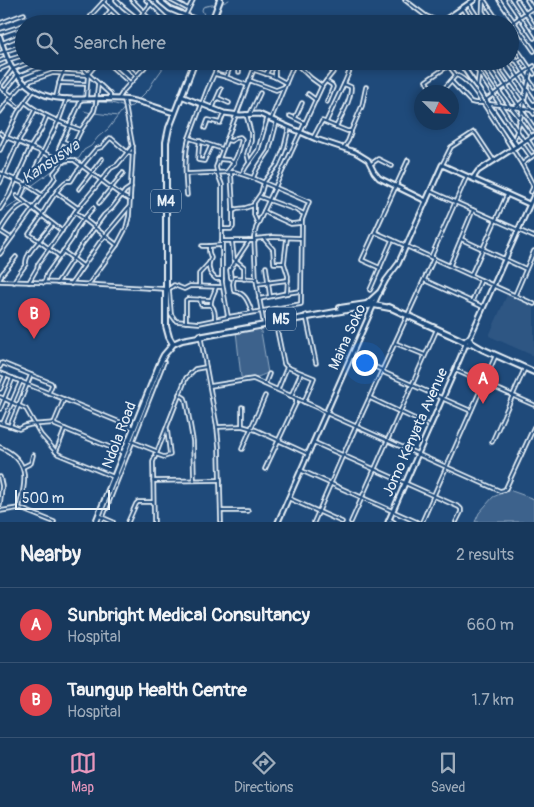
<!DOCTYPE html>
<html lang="en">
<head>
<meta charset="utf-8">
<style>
	:root { --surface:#17385c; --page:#244365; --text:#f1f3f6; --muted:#9eacbb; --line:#365272; --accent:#e797bd }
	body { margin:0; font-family:Pangolin,sans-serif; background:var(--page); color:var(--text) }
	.compass { position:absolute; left:414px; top:85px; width:45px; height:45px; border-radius:50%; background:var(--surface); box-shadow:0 2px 8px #0003; rotate:114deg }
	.scale { position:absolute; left:15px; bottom:12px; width:95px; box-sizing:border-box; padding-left:5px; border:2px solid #e8f1f8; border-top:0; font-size:14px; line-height:18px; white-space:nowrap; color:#e8f1f8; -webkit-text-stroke:4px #1f4a7a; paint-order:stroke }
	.you { position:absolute; left:364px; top:362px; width:18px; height:18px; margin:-12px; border:4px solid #fff; border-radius:50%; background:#1a73e8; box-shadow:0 0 0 8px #1a73e833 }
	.badge { display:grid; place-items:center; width:32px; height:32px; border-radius:50%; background:var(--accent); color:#fff; font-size:16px; font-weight:700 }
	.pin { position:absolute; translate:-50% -41px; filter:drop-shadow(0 1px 2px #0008) }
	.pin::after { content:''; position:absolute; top:26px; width:18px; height:15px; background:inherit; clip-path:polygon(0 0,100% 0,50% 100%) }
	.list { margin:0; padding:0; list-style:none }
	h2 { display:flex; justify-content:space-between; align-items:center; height:65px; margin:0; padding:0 20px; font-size:21px }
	h2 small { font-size:16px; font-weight:400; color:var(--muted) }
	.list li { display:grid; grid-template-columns:32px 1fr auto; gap:15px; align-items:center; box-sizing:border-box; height:75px; padding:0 20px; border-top:1px solid var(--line) }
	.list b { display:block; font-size:19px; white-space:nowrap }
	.list p { margin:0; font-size:16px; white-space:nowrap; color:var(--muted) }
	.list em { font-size:16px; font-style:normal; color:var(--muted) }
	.icon { flex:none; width:28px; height:28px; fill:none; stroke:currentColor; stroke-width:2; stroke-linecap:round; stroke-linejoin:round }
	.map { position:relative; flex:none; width:534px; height:522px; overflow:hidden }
	.search { position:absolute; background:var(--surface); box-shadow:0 2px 8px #0003; left:15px; right:15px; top:15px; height:55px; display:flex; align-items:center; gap:12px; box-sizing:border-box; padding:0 18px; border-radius:28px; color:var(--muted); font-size:19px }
	.sheet { height:215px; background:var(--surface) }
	nav { display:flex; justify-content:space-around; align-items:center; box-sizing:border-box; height:70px; border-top:1px solid var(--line); background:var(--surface); font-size:14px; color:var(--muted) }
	nav a { display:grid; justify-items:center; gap:2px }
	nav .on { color:var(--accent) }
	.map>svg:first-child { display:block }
</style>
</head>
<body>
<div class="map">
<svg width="534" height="522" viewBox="0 0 534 522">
	<rect width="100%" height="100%" fill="#1f4a7a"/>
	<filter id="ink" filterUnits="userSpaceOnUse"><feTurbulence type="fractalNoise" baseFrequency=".02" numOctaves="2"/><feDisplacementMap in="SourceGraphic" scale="10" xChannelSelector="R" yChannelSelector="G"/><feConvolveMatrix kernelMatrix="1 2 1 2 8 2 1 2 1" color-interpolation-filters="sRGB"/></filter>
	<g filter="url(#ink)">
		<path fill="#2e5683" d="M507,295L534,307V356L489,336Z"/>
		<g fill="#3c628c" stroke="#92aac2">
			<path d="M260,326L268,373C259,376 250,382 241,377L236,331Z"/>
			<path d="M509,490L534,499V522H475L479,513L493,497Z"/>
		</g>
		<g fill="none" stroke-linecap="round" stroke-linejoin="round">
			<g stroke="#9ab0c7" stroke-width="1">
				<path d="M197,18L202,17L204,15L202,10L203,7C212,4 222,5 229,0"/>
				<path d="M35,94L46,99L65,100"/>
				<path d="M68,100L79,101"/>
				<path d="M138,100L149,89L153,82L163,68L162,67L164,61"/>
				<path d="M82,101L95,102"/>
				<path d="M127,107L132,106L135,103"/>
				<path d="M84,111L91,113"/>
				<path d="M94,113L118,116"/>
				<path d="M62,165L72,162L79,158L84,150L91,146L98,137L108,129L125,107L112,103L98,102"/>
				<path d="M5,210L21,199L30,187L59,166"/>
			</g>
			<g stroke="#e8f1f8" stroke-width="5.5">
				<g id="street">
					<path d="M116,0L123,7L138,19"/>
					<path d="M132,0L144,12"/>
					<path d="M146,0L151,4"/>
					<path d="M171,0L188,9"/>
					<path d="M405,0L426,16L435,20L439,24"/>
					<path d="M484,0L500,24"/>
					<path d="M499,0L534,51"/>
					<path d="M508,0L534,38"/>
					<path d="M517,0L534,26"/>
					<path d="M527,0L534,11"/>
					<path d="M103,2L126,24"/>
					<path d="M469,4L482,24"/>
					<path d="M463,8L473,24"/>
					<path d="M483,12L491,24"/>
					<path d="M143,13L150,19L158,24"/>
					<path d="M456,13L463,24"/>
					<path d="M450,17L455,24"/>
					<path d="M0,23L24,14"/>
					<path d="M26,24L28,23"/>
					<path d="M87,24L92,14L105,0"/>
					<path d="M100,24L111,10"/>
					<path d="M134,24L151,4L172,24"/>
					<path d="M181,24L193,0"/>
					<path d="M482,24L483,1"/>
					<path d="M510,24L534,7"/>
					<path d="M0,33L24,25"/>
					<path d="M510,39L534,74"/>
					<path d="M2,43L24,34"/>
					<path d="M510,51L534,87"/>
					<path d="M0,53L24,45"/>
					<path d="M510,59L517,61L522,58"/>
					<path d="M8,60L24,55"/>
					<path d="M0,61L7,58"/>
					<path d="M74,61L110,94V99"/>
					<path d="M105,61L130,83"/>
					<path d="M121,61L136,75"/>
					<path d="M137,61L144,68"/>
					<path d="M220,61L207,90L189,138L222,149"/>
					<path d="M293,61L311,78L322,86"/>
					<path d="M445,61L456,75"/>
					<path d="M471,61L524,141"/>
					<path d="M480,61V63L510,107"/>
					<path d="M489,61L534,128"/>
					<path d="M497,61L524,99"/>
					<path d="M508,61L534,100"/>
					<path d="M234,63L239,65V72"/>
					<path d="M0,69L9,65"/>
					<path d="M254,70L275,77L286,83"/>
					<path d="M215,74L226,77L247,85"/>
					<path d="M266,74L270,67L275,68V77"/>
					<path d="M19,76L44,66"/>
					<path d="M226,77L231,65L234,61"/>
					<path d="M249,80L276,90L284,87"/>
					<path d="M326,81L332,85L333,87L327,102"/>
					<path d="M451,81L471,102L475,103H483L487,109L522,164L533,185V188L531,192"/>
					<path d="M59,83L86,84"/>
					<path d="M26,84L30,81L53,73L87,75"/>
					<path d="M0,86L13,69L33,61"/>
					<path d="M0,87L12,96"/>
					<path d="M477,88L480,63"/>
					<path d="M5,91L18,75"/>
					<path d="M433,92L426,81L448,66"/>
					<path d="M438,92L442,91L456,75C467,79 477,93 482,103"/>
					<path d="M308,94L316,100"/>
					<path d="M56,97L60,80L68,61"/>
					<path d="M119,98L124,90L150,61"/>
					<path d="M218,98L229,103"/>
					<path d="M86,99L88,74L99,61"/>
					<path d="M487,99L534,66"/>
					<path d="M9,100L18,107"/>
					<path d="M524,100L534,114"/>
					<path d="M25,102C41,115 62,123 81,130L94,111L96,103L98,84"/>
					<path d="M490,104C505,106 519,107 534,111"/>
					<path d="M512,108L520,118"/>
					<path d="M514,108L524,100"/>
					<path d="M212,109L221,89"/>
					<path d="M0,112L12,96L24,83"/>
					<path d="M246,114L251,133V141L247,154L249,162"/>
					<path d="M250,114L260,93"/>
					<path d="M290,116L305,123"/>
					<path d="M295,118L302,103"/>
					<path d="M271,119L294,64"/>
					<path d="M519,120L531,136"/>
					<path d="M326,122L344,84L350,70L358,61"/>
					<path d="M336,127C342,114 351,101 351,87L344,84"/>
					<path d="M205,128L208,120L220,123L224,113"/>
					<path d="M0,133L3,135"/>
					<path d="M6,137L63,161L68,160H74L121,195L130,200"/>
					<path d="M313,138L322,121L347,131H351L362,106L366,87"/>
					<path d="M514,139C523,117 525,92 531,69"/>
					<path d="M226,140L231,141L236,138L240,137L242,139C239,151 236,162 227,172"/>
					<path d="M528,140L534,149"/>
					<path d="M62,141L73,146L81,130"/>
					<path d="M200,141L199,147L198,160L204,161L211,146"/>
					<path d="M521,143L531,157"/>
					<path d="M59,148L79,105L81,99"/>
					<path d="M343,148L348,141L351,133V131"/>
					<path d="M0,150L18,112L33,91"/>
					<path d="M218,159L229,160L234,163"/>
					<path d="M371,164L378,159L392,166"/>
					<path d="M522,164L534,155"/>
					<path d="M442,165L451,147L474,132L476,134L494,161"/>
					<path d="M0,173L27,185L42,195"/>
					<path d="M186,174L235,172L253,178L309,202L302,220L301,304L228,317L222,282V185C220,179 217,173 216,167L257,61"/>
					<path d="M242,174L246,167L258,150L267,119"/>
					<path d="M253,178L257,169L269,151L277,121"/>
					<path d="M0,183L20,138L24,132L35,110"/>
					<path d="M27,185L59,120L67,98"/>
					<path d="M79,189L102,159"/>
					<path d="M430,191L534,237"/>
					<path d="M57,193L78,208"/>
					<path d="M187,195C185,176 184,156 189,138"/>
					<path d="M17,196L62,231"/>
					<path d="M260,197L296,210L304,214"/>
					<path d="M20,198L26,184"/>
					<path d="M99,203L123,173"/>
					<path d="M0,209L9,195L31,146L41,130L47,116"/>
					<path d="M233,211L237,209L245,208L254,205"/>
					<path d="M264,211L269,214L291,224L301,223"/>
					<path d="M41,216C45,209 60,184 67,181C69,181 70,181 71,181L76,173L96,149L102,147L110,138L112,139L127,152L133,153"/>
					<path d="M42,216L29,234L39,241L52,225"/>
					<path d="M257,222L254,215V203L261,193L264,182L277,165L281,156L284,148L289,127"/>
					<path d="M222,229H231L233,227V206L231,172"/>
					<path d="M0,231C6,221 14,208 25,204"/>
					<path d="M0,231L11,238"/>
					<path d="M375,232L534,304"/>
					<path d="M287,238L284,263L288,276L287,293L301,291"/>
					<path d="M254,239L273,237L301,238"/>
					<path d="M264,239L273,249L274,263H283"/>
					<path d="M461,239L526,269"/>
					<path d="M222,241H255"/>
					<path d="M232,241L234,259L244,267V279"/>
					<path d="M117,245L75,212L90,194L111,168L117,165L133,146"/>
					<path d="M202,246H209"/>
					<path d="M63,251L83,266"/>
					<path d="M0,254L55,178L54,173L68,156L73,146"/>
					<path d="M431,257L467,176"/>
					<path d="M209,263C208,270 210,274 216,279H222"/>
					<path d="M450,265L473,210"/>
					<path d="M266,267L270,296"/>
					<path d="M380,268L362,260L408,160"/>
					<path d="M471,275L507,195"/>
					<path d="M231,278L230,270L249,241"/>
					<path d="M234,278L233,284L234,291C246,293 248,302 252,312"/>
					<path d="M235,278L255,279"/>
					<path d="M0,279L2,274L16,257"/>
					<path d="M424,280L483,307"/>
					<path d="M0,281L65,283L166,289H169L174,285L184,289L190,286L221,287"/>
					<path d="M14,282L16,278L26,264C25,256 34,247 39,241L59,256"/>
					<path d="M29,282L37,268L38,264L75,212"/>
					<path d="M44,283L47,274L72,239L75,231L81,222L93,208"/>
					<path d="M57,283L83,243L87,238L104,215L112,208L125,191L131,187"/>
					<path d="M71,284L99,243L129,207"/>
					<path d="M89,284L117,245L126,228L129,216L133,149L124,99"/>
					<path d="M257,284L288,280"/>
					<path d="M199,286V274L209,263L211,258L209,252V246L221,245"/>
					<path d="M169,290L171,314L176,321L199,323L228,317"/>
					<path d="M370,290L392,240"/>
					<path d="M515,295L534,251"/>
					<path d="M200,299L201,305H211C215,309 215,314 215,319"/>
					<path d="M259,299L287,293"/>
					<path d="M472,301L481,280"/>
					<path d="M211,305C210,298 215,293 216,287"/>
					<path d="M306,315L316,363"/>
					<path d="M275,320L284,364L287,367L314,378L304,402"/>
					<path d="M186,322V300L188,299L211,300"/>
					<path d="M264,325L256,279L254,237L256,228L322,86L342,61"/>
					<path d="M200,334L217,427L219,447L221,522"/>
					<path d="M395,343L425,355"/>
					<path d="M351,356L382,370L385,373L471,411"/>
					<path d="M0,367L2,363L51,383L52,385L49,392"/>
					<path d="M455,370L534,405"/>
					<path d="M0,373L134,428"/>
					<path d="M265,384L269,374"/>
					<path d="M210,386L253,379L318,408L326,413L500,491L504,490L506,488L534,427"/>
					<path d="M0,389L6,375"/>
					<path d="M278,389L287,367"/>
					<path d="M179,394L185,398L186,401L193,441L194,480"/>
					<path d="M291,396L301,373"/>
					<path d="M0,397L26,409L41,435L58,454L114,477"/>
					<path d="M370,398L430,426"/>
					<path d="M64,399L54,423L55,425L124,453"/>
					<path d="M242,407V426"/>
					<path d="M0,409L13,378"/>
					<path d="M0,423L10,426L31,375"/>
					<path d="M3,423L21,381"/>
					<path d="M11,426L19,429C30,422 42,425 54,423"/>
					<path d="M217,427L242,426L256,430L308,454"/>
					<path d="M131,441L156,451"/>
					<path d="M313,442L459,507L461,509V512L456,522"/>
					<path d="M492,442L525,368"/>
					<path d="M0,447C31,461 26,480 19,508"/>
					<path d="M242,449L265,396"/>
					<path d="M56,452L65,429"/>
					<path d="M155,454L164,457L170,455L167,429"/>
					<path d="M23,467L31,463L33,455"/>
					<path d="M265,469L296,403V399"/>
					<path d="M300,470L417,522"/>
					<path d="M0,477L2,486L0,505"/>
					<path d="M153,481L220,480"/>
					<path d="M288,498L342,522"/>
					<path d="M0,511L19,508L54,522"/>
					<path d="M221,511H248"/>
					<path d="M99,516L113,522"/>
					<path d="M389,519L394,522"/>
					<path d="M101,522L164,362"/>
					<path d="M128,522L136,504L138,502H153"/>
					<path d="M154,522L153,462L186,378L195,369L206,367"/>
					<path d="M314,522L343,455L434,258"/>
					<path d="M351,522L437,329"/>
					<path d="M422,522L496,355"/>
				</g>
			</g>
			<g stroke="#e8f1f8" stroke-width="7">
				<g id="secondary">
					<path d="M159,0L170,9L206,24"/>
					<path d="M439,24L474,0"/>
					<path d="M0,37C3,46 6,57 11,66C39,112 78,95 122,99C140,100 157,108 174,113"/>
					<path d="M459,61L517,146"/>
					<path d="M181,96L224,113L240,115L259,114L316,139L355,152L368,160L374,172L379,178L426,201"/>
					<path d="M473,178L478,171L534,135"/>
					<path d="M468,339L471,335L534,195"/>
					<path d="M278,522L379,293L386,280L398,264L442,165L529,204"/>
					<path d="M388,522L455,370L466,344"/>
				</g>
			</g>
			<g stroke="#e8f1f8" stroke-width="8">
				<g id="primary">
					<path d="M211,24L220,0"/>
					<path d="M368,303L379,293"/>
					<path d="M389,307L459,339L465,342"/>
					<path d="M340,308L373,303"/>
					<circle cx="468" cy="342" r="2.5"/>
					<path d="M470,342L482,349L534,372"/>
					<path d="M173,344L169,337L166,326V142L169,128L195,61"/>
					<path d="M96,522L160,363L164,355L170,348L173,344L182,340L374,305L390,308"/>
				</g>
			</g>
			<use href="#street" stroke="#1f4a7a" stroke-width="2"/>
			<use href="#secondary" stroke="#1f4a7a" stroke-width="3"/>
			<use href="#primary" stroke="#1f4a7a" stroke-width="4"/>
		</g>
	</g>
	<g text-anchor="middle" stroke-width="4" stroke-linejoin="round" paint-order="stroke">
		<g fill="#1f4a7a" stroke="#acbfd2" stroke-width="1">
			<rect x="151" y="189.5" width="30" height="23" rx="4"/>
			<rect x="266" y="307.5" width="30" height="23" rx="4"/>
		</g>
		<g font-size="14" font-weight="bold" fill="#e8f1f8">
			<text x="166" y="206">M4</text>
			<text x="281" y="324">M5</text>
		</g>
		<g font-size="15" fill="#e8f1f8" stroke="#1f4a7a">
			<text transform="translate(347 337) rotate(-66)" y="5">Maina Soko</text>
			<text transform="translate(415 432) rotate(-66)" y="5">Jomo Kenyata Avenue</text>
			<text transform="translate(119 435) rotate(-69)" y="5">Ndola Road</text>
		</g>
		<g font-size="16" font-style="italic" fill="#d4e1ec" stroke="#1f4a7a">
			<text transform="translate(50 161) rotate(-34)" y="6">Kansuswa</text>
		</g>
	</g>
</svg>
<svg class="compass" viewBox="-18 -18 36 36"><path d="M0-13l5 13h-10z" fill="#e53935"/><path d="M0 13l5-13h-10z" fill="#9eacbb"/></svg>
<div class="scale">500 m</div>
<div class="you"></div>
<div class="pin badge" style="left:483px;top:404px;background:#e0444e">A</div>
<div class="pin badge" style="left:34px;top:339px;background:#e0444e">B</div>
<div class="search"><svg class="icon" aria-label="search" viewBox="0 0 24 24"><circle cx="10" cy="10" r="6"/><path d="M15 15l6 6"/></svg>Search here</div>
</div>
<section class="sheet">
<h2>Nearby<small>2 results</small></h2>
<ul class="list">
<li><span class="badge" style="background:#e0444e">A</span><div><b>Sunbright Medical Consultancy</b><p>Hospital</p></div><em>660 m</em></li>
<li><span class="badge" style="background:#e0444e">B</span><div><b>Taungup Health Centre</b><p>Hospital</p></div><em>1.7 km</em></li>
</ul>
</section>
<nav>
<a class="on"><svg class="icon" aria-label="map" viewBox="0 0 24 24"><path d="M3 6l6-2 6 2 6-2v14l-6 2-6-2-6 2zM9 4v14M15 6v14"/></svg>Map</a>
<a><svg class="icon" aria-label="directions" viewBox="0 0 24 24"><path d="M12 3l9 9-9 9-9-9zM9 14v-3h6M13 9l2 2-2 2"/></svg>Directions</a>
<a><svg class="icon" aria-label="saved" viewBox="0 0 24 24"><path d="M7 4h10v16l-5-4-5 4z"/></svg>Saved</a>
</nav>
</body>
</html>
